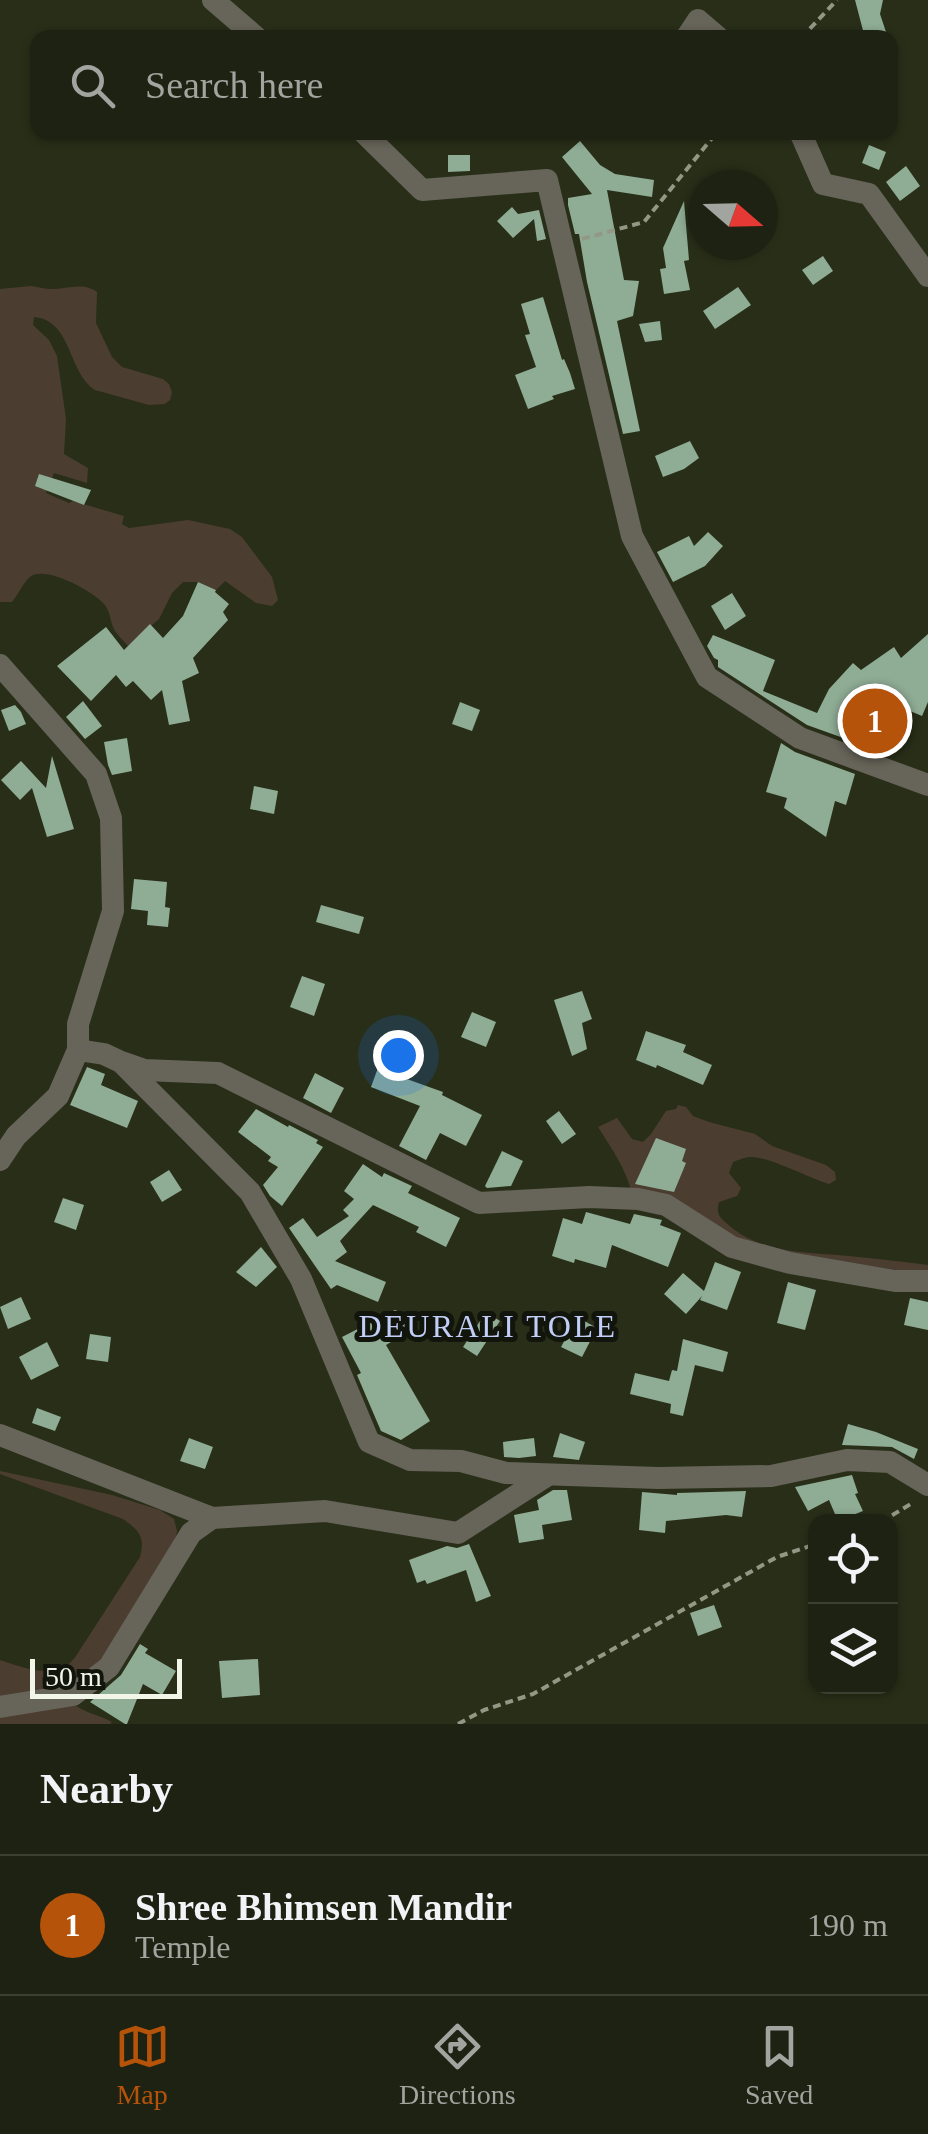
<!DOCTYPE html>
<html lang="en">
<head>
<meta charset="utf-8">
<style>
	:root { --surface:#1e2212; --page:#2b2f20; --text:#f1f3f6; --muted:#a1a49f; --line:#3c3f32; --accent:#b45309 }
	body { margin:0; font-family:Georgia,serif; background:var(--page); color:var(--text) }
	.controls { position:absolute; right:30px; bottom:30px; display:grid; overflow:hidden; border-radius:20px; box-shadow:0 2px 8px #0004 }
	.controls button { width:90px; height:90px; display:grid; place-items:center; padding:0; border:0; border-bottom:2px solid var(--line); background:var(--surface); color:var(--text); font:50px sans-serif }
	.compass { position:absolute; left:688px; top:170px; width:90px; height:90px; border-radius:50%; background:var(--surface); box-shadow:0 2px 8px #0004; rotate:110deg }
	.scale { position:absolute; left:30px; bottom:25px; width:152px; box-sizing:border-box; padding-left:10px; border:5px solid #f1f6e8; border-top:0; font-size:28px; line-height:35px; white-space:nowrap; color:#f1f6e8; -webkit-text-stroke:8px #12150b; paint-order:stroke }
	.you { position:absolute; left:398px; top:1055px; width:35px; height:35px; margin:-25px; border:8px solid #fff; border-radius:50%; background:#1a73e8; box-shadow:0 0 0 15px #1a73e833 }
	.badge { display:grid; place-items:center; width:65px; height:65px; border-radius:50%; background:var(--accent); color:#fff; font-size:32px; font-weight:700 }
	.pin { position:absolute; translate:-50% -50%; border:5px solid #fff; box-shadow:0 2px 10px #0006 }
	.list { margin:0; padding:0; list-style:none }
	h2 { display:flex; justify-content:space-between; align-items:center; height:130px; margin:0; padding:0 40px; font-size:42px }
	h2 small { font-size:32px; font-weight:400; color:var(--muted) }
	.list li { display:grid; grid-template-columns:65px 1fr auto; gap:30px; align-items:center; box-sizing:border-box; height:140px; padding:0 40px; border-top:2px solid var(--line) }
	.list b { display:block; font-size:38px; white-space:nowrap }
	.list p { margin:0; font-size:32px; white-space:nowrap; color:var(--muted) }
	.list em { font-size:32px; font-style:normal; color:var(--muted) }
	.icon { flex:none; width:55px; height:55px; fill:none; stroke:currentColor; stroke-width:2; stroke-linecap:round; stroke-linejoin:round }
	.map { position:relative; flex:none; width:928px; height:1724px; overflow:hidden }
	.search { position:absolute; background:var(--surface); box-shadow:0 2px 8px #0004; left:30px; right:30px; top:30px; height:110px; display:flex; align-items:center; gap:25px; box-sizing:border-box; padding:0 35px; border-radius:20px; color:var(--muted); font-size:38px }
	.sheet { height:270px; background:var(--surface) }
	nav { display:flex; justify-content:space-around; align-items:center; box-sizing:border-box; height:140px; border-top:2px solid var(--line); background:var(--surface); font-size:28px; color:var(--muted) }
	nav a { display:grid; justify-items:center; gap:5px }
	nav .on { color:var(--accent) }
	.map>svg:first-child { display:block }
</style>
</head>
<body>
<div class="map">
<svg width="928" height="1724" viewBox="0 0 928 1724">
	<rect width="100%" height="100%" fill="#282e18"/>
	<g fill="#4c3d31">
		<path d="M31,286C33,286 46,289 48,289C66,290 82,281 97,292L96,323L112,357L122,367L163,379L169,384L172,392L170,400L165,404L149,405L95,390C68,373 72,320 34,317L33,325L49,340L57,356L66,419L64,454L88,468L87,483L54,473L46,493L69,503L73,501L124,516L122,524L129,528L188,520L230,529L242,537L272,577L278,600L272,606L256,603L225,581L216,590L198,582H183L172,593L159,619L128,646C123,640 115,633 113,627C110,619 110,611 104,604C93,591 47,566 31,576C24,581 18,595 12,602H0V289Z"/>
		<path d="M678,1105L686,1107L693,1116L709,1122L755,1134L772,1146L826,1165L835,1172L836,1180L829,1184C809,1178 766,1155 749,1157C746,1157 735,1161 733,1162L729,1173L741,1188L737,1196L719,1202C715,1216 722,1219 731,1227C766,1256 816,1252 858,1257C882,1259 905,1262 928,1265V1275L756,1248L632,1194C626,1169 612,1149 598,1127L617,1118L632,1139L643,1142L651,1134L666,1111L676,1109Z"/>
		<path d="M0,1471L112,1495L160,1510L174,1519L177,1531L174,1550L143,1607L71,1702C84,1713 97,1714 112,1722L110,1724H0V1660C18,1666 46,1677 65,1667C67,1666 75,1658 76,1656L140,1557C145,1537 140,1531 123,1519L0,1474Z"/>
	</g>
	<g fill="#8fac95">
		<path d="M855,0H883L880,14L888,38H865Z"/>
		<path d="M580,141L600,165L615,174L654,180L652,197L607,190L624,280L639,281L633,316L617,321L640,431L623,434L587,282L579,234H575L568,205V198L592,194L562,157Z"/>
		<path d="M869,145L886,152L879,170L862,163Z"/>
		<path d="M448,155H470V171L448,172Z"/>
		<path d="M906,166L920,186L900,201L886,182Z"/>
		<path d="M684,201L689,260L684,261L690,290L664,294L660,269L666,268L663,248Z"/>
		<path d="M512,207L518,214L539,210L546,239L537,241L534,219L513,238L497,221Z"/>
		<path d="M823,256L833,271L813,285L802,270Z"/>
		<path d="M738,287L751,305L715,329L703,311Z"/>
		<path d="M543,297L562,360L564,359L570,373L575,389L552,396L554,399L528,409L515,375L536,367L525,335L530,334L521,304Z"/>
		<path d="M660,321L662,340L645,342L639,324Z"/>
		<path d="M690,441L699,458L684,469L663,477L655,456Z"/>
		<path d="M39,474L91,490L84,505L35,486Z"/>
		<path d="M708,532L723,546L705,566L673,582L657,552L689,536L694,546Z"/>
		<path d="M198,582L216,590L215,592L229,604L223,612L228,620L193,658L199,673L182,681L190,721L169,725L162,690L151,700L133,681L126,687L116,675L91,701L57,666L106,627L124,650L150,624L163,638L183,616Z"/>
		<path d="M732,593L746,616L725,630L711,606Z"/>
		<path d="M928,634V702L922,716L891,703L869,727L863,745L807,725L718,667V660L714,658L707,646L713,635L775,660L763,691L817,713L829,689L853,663L861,670L894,647L901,658Z"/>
		<path d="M83,701L102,726L85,739L66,717Z"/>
		<path d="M460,702L480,710L472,731L452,724Z"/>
		<path d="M15,705L21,712L26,724L9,731L1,710Z"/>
		<path d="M127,738L132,771L112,775L108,765L104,742Z"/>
		<path d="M781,743L795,752L855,774L846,805L835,801L826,837L784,808L787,798L766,792Z"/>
		<path d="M52,756L74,829L47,837L32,788L20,800L1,780L21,761L46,788Z"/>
		<path d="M254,786L278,791L274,814L250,809Z"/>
		<path d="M134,879L167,882L165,907L170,908L168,927L147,925L148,911L131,909Z"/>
		<path d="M321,905L364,917L359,934L316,922Z"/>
		<path d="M302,976L325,984L314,1016L290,1007Z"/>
		<path d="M582,991L592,1019L582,1023L587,1049L572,1056L554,1000Z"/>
		<path d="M472,1012L496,1022L486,1047L461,1037Z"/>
		<path d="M646,1031L686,1045L683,1052L712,1065L703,1085L657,1065L656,1068L636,1060Z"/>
		<path d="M379,1065L405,1075L404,1078L443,1092L442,1095L482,1115L466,1146L440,1133L426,1160L399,1146L420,1106L371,1087Z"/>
		<path d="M87,1067L105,1074L101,1085L138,1101L127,1128L70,1105Z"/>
		<path d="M315,1073L344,1088L331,1113L303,1098Z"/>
		<path d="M256,1109L288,1127L289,1125L318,1140L316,1143L323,1147L282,1206L270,1196L263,1185L278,1167L268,1161L271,1157L238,1132Z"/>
		<path d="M559,1111L576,1134L562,1144L546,1121Z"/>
		<path d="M656,1138L686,1149L682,1161L686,1163L674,1192L635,1184Z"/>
		<path d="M502,1151L523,1161L511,1186L487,1188L485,1186Z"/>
		<path d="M363,1164L382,1177L384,1173L412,1186L408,1193L460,1218L446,1247L416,1232L419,1227L373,1205L340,1241L347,1252L335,1261L386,1282L378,1302L337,1285L331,1289L289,1228L303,1218L317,1237L349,1216L343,1210L354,1199L344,1191Z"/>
		<path d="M169,1170L182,1190L162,1202L150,1182Z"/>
		<path d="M63,1198L84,1205L76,1230L54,1222Z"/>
		<path d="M586,1212L630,1224L634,1214L662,1220L660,1225L681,1233L668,1267L612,1245L606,1268L575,1259L574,1263L552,1256L563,1218L582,1224Z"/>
		<path d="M261,1247L277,1267L256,1287L236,1272Z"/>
		<path d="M715,1262L741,1272L727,1310L700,1300L702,1296L686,1314L664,1294L683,1273L704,1291Z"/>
		<path d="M788,1282L816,1290L805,1330L777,1323Z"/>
		<path d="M21,1297L31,1319L8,1329L0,1307Z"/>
		<path d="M910,1298L928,1302V1330L904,1325Z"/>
		<path d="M395,1310L409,1316L401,1336L386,1345L430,1421L401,1440L381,1431L357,1375L361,1373L342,1337Z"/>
		<path d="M486,1312L500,1321L477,1356L463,1347Z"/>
		<path d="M577,1317L597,1328L582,1357L561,1347Z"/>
		<path d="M90,1334L111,1337L108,1362L86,1359Z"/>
		<path d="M683,1339L728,1352L723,1372L695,1365L683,1416L670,1413L671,1404L630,1394L635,1373L669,1381L672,1370L677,1371Z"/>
		<path d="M47,1342L59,1366L31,1380L19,1357Z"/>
		<path d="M37,1408L61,1417L55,1431L32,1423Z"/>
		<path d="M848,1424L876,1432L918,1449L914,1459L892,1447L842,1445Z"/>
		<path d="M560,1433L585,1442L579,1460L553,1457Z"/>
		<path d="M189,1438L213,1447L205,1469L180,1461Z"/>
		<path d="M534,1438L536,1456L519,1458L504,1457L503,1442Z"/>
		<path d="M852,1475L858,1493L855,1494L863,1511L838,1521L829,1500L808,1511L795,1487Z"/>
		<path d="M553,1490H567L572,1520L542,1525L544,1539L519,1543L514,1515L539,1510L537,1500Z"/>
		<path d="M746,1491L742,1517L726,1515L666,1521L665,1533L639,1530L642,1492L677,1495V1493Z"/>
		<path d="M469,1544L491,1596L476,1602L466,1570L427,1584L425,1580L417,1583L409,1560L447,1546L457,1548Z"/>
		<path d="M714,1605L722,1627L698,1636L690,1613Z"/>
		<path d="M140,1644L148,1649L145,1653L176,1671L162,1695L143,1684L127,1724H125L90,1702L121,1675Z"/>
		<path d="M258,1659L260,1695L222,1698L219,1661Z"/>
	</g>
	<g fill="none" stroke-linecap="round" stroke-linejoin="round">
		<g stroke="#939886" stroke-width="4" stroke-dasharray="8 5" stroke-linecap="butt">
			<path d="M801,38L837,0"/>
			<path d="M582,239L644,222L717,132"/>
			<path d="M881,1522L914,1502"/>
			<path d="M458,1724L484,1710L533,1694L777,1557L816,1544"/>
		</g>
		<g stroke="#676459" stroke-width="22">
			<path d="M213,0L257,38"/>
			<path d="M686,38L698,20L719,38"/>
			<path d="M363,132L422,190L547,180L632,536L707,677L800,738L928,785"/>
			<path d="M800,132L823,184L869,194L928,276"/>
			<path d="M0,665L96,774L111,818L113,911L78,1024V1050L104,1054L121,1062L250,1192L301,1279L369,1442L410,1460L461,1461L506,1473L658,1478L771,1476L847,1460L890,1462L928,1485"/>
			<path d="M124,1063L144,1070L218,1073L479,1203L589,1197L638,1199L666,1205L732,1247L790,1263L895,1281H928"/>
			<path d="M0,1160L16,1136L58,1096L78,1050"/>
			<path d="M0,1435L212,1518L325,1511L458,1533L548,1475"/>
			<path d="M0,1707L73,1695L109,1667L191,1533L212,1518"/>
		</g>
	</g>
	<g text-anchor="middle" stroke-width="10" stroke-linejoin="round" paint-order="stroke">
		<g font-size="32" letter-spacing="2.5" fill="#c1cef8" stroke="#12150b">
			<text x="488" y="1337">DEURALI TOLE</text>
		</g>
	</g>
</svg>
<div class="controls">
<button><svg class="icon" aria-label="locate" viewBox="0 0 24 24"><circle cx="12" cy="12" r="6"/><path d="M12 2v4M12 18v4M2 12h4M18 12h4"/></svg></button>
<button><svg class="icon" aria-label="layers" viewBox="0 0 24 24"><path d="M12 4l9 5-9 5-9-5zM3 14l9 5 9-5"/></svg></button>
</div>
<svg class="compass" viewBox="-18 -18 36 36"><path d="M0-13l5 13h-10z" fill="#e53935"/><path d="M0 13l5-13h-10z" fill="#a1a49f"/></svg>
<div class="scale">50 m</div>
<div class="you"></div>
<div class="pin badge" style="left:875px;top:721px">1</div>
<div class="search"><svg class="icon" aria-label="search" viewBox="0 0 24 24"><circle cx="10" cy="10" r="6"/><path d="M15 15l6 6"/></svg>Search here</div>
</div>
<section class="sheet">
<h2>Nearby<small></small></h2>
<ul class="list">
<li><span class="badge">1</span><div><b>Shree Bhimsen Mandir</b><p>Temple</p></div><em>190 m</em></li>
</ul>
</section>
<nav>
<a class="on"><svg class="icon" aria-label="map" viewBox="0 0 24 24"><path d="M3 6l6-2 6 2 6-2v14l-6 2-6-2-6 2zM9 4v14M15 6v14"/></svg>Map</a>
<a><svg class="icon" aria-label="directions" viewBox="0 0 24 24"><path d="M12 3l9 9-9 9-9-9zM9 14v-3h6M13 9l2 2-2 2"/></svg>Directions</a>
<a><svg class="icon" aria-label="saved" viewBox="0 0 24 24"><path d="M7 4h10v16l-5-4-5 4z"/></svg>Saved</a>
</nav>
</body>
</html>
